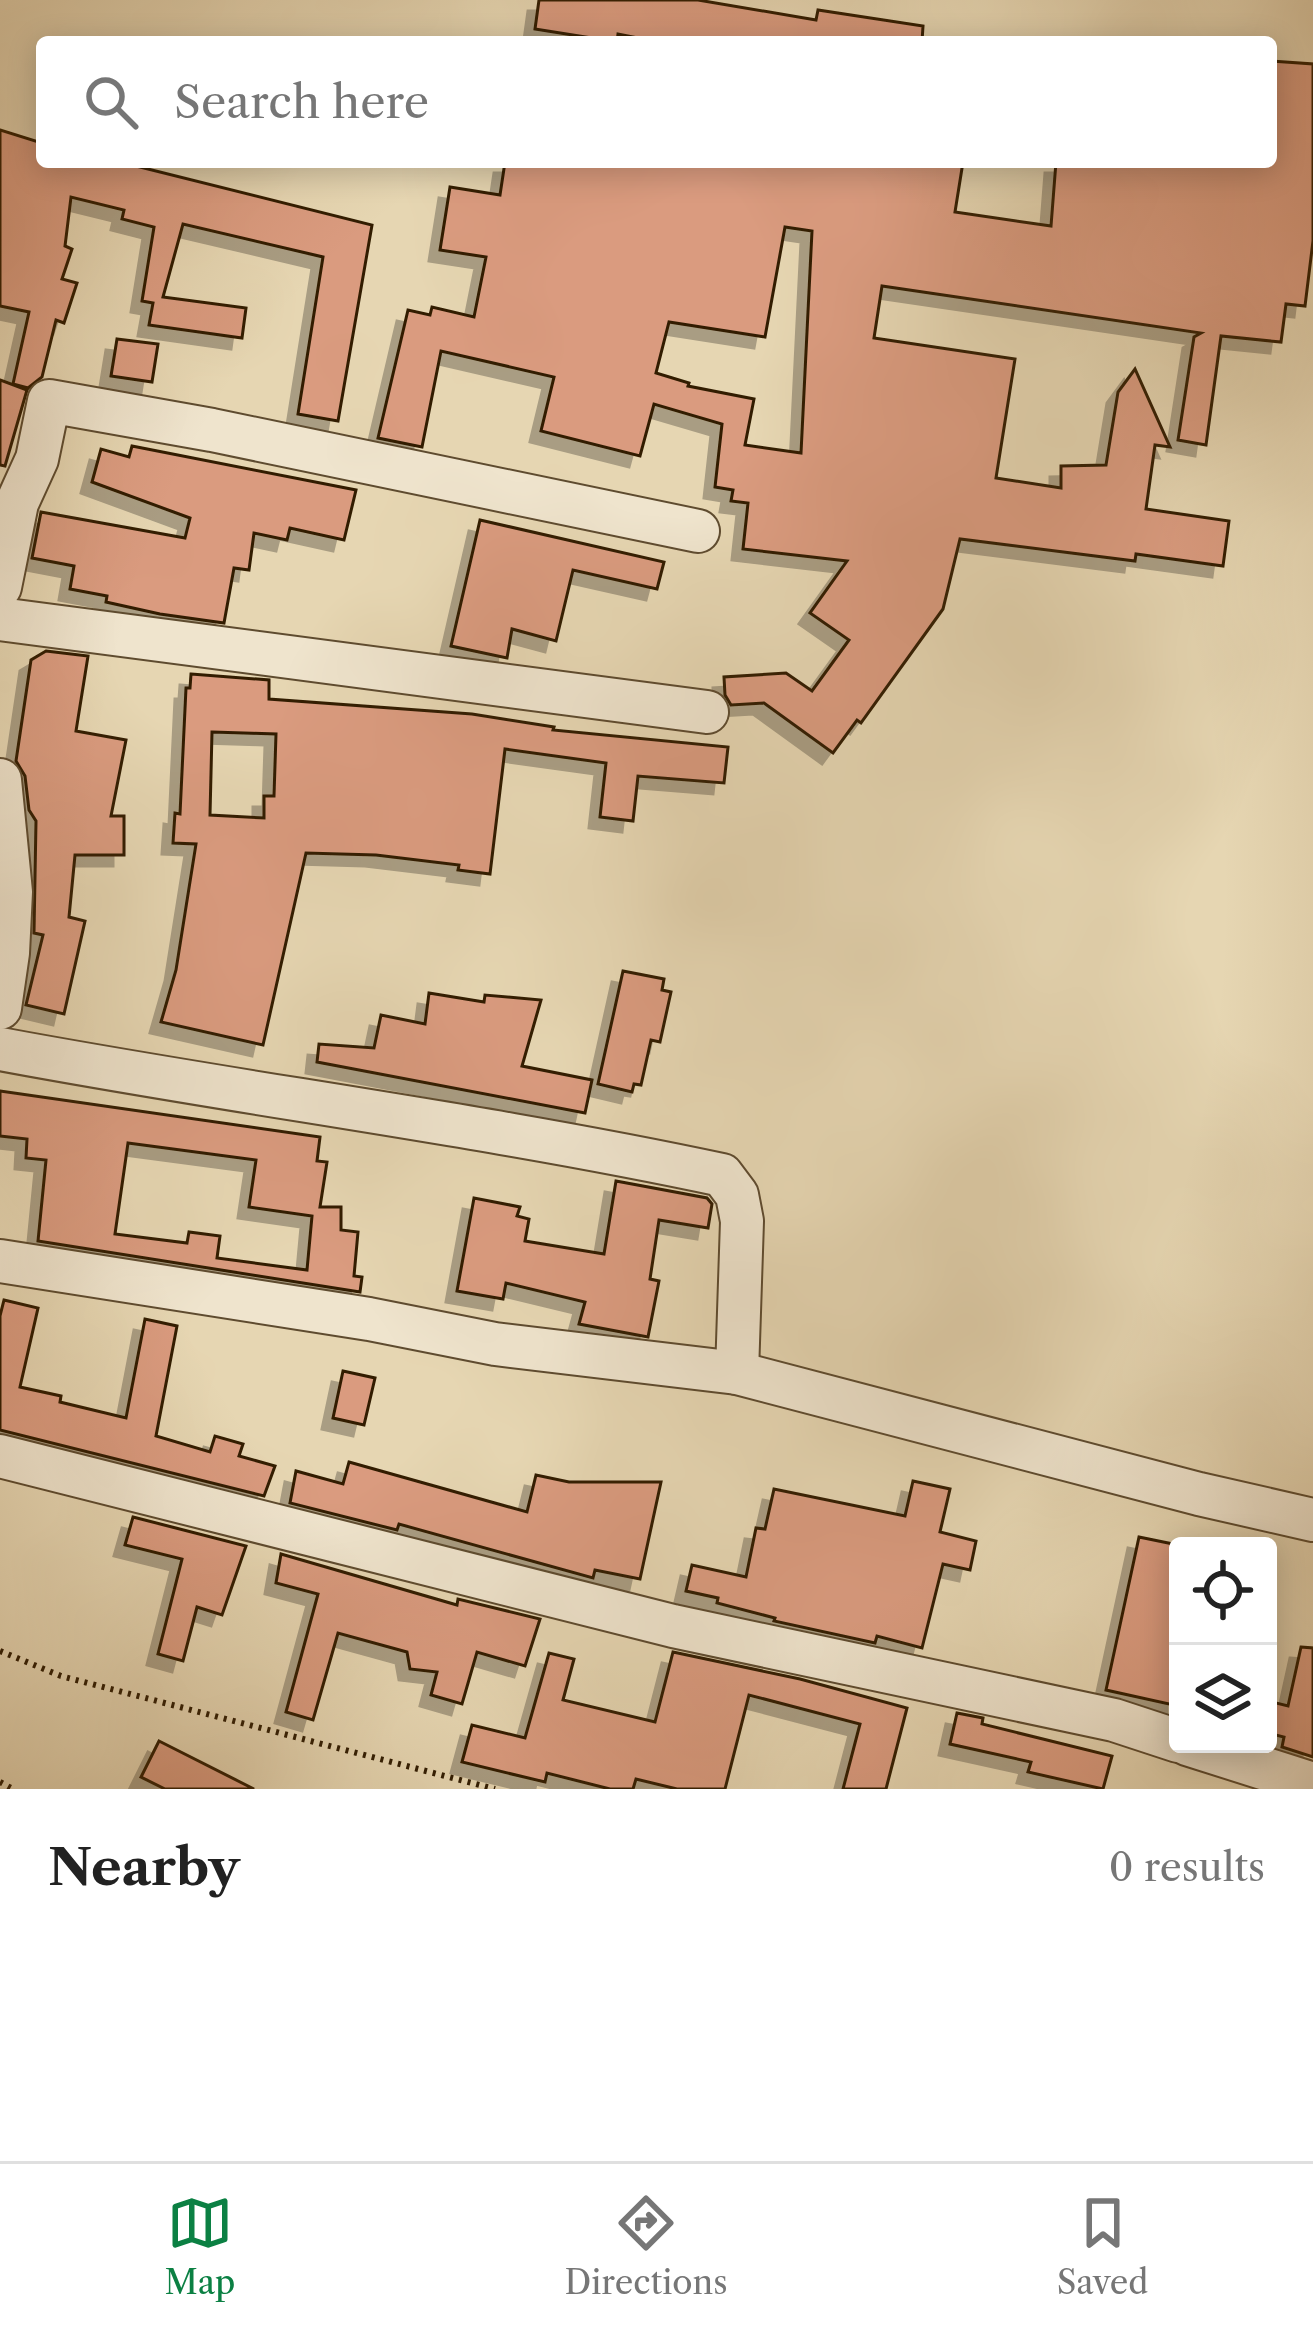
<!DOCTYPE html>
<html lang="en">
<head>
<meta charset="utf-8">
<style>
	:root { --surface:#fff; --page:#f6f6f6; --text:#222; --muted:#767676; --line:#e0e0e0; --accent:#0b8043 }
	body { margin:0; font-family:"Libre Caslon Text",serif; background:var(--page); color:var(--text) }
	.controls { position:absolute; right:36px; bottom:36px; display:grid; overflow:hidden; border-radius:12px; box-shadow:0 6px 30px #0003 }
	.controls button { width:108px; height:108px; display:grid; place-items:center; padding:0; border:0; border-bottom:3px solid var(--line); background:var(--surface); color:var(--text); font:60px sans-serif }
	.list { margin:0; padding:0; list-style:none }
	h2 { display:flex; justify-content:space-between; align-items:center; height:156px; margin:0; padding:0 48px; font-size:51px }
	h2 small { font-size:39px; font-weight:400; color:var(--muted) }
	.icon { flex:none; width:66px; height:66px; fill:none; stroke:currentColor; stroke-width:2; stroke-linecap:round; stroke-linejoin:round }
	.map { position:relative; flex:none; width:1313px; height:1789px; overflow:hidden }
	.search { position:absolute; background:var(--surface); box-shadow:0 6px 30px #0003; left:36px; right:36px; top:36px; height:132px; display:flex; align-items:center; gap:30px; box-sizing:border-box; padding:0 42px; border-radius:12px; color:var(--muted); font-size:45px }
	.sheet { height:372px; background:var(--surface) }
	nav { display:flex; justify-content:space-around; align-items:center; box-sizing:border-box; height:168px; border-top:3px solid var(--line); background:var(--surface); font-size:33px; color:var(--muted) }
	nav a { display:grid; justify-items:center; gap:6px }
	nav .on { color:var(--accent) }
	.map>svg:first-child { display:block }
</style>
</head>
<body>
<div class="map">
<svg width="1313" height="1789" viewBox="0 0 1313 1789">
	<defs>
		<filter id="shadow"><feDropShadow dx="-11" dy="11" stdDeviation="0" flood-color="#0004"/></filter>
	</defs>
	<rect width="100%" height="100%" fill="#e6d6b2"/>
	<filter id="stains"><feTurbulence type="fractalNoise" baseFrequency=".00167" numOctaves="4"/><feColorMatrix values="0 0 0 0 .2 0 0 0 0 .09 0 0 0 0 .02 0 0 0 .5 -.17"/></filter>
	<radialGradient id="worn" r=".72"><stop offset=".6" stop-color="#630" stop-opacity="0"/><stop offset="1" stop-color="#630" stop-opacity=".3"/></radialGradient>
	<g fill="#da9b7f" stroke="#311d03" stroke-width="3" fill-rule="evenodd" filter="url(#shadow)">
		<path d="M539,0H698L816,20L818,10L923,26L922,42H658L618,34L617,42L535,29Z"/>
		<path d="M1271,61L1313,64V241L1305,306L1286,304L1281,342L1221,336L1206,445L1178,440L1194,337L1201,333L882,286L874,338L1015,359L996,478L1061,488V466L1106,465L1118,392L1135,369L1170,447L1155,445L1146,509L1229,521L1223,566L1136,554L1135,561L960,539L943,609L861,723L857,720L833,753L764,703L731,705L725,695L724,677L786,673L812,691L849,640L810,613L847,561L743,549L748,503L731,501L733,490L715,487L722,424L654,404L640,456L541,431L554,377L441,351L422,447L378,438L408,310L430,315L432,307L474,317L486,257L440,250L450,187L500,195L505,162H963L955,212L1051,226L1056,162H1271ZM785,227L812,231L801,453L745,445L754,399L688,386L689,383L656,373L669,322L765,337Z"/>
		<path d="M0,130L42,143V162H120L372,225L338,421L298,414L323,257L183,224L163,297L246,308L242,338L149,325L153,303L142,301L154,227L122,219L124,210L71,197L65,246L72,249L62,279L77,283L64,323L56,320L42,377L28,388L13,384L29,312L0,306Z"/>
		<path d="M117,339L158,344L152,382L111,376Z"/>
		<path d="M0,380L27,390L5,466L0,465Z"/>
		<path d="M132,446L356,490L344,540L290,528L287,540L254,533L249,570L234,568L224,623L160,614L106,602L107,596L70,589L74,566L32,558L41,512L185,538L190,518L92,482L101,449L129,457Z"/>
		<path d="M480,520L664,562L657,589L573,570L556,641L512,629L507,658L451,646Z"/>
		<path d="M46,651L88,656L76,731L126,740L111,816H124V855H75L69,917L85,921L64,1014L26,1005L43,935L34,933L36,821L29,810L25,776L16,761L31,660Z"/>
		<path d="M191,674L269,680V699L472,714L554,727L553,730L728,747L724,783L638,776L633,821L600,817L606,763L505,749L490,874L458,870L459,865L376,855L306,853L263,1045L161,1022L176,970L196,844L173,843L175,813L180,814L186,688H190ZM212,732L276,734L274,796H264V818L210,815Z"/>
		<path d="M623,971L664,979L662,990L671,992L660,1042L651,1040L641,1085L634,1084L632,1092L598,1084Z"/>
		<path d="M429,993L484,1002L485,995L541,1000L522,1066L592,1080L585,1113L317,1062L319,1044L374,1048L381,1015L425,1024Z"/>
		<path d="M0,1091L320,1137L317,1161L327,1162L320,1207H341V1230L358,1232L354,1276L362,1277L360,1292L38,1241L46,1160L26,1158L27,1139L0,1136ZM128,1143L256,1160L249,1207L312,1216L307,1270L217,1258L220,1236L189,1232L187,1243L115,1234Z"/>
		<path d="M616,1181L707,1198L712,1204L708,1228L659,1220L650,1279L659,1281L648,1337L579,1324L585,1302L506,1283L503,1299L457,1291L474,1198L520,1207L517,1216L529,1219L525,1241L604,1254Z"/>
		<path d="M4,1300L38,1308L20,1387L61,1396L60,1402L126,1418L145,1319L177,1326L156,1436L210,1452L215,1436L243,1444L239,1456L275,1466L264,1496L0,1430V1316Z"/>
		<path d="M343,1371L375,1378L364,1425L333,1418Z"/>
		<path d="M349,1462L527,1512L536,1475L569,1482H661L640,1579L595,1570L593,1578L399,1524L397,1530L290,1503L296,1471L343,1484Z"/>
		<path d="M913,1481L950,1489L940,1532L976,1541L970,1570L943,1564L922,1648L877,1636L875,1643L774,1621L775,1618L717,1603L718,1598L686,1591L692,1565L746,1577L756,1528L765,1529L774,1489L905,1516Z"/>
		<path d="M133,1517L246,1546L222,1615L197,1607L183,1661L158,1654L182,1559L125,1545Z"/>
		<path d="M1139,1537L1178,1545V1706L1106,1690Z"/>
		<path d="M281,1554L457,1605L458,1599L540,1619L525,1666L477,1652L462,1704L431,1695L437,1672L410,1669L407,1652L338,1633L313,1720L286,1712L318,1594L276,1583Z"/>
		<path d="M1301,1647L1313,1648V1757L1282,1747L1284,1737L1268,1733V1701L1288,1706Z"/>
		<path d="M673,1652L800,1679L907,1708L886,1789H843L860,1724L749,1695L725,1789H677L636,1779L633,1789H610L547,1773L545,1782L462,1762L472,1725L525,1738L549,1653L574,1659L563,1700L655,1722Z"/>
		<path d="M957,1713L983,1718L982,1724L1112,1756L1103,1789L1028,1772L1031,1762L950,1744Z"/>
		<path d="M159,1741L254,1789H165L141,1777Z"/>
	</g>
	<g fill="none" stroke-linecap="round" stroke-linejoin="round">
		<g stroke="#5e4b2f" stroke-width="46">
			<g id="minor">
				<path d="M0,587L17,503L37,459L49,401L212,430L698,531"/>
				<path d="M0,619L707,712"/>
				<path d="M0,780L11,892L8,953L0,1008"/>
				<path d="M0,1049C240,1094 483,1124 722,1175L737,1195L742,1221L737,1373"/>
				<path d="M0,1261L369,1319L495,1344L737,1373L1199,1494L1313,1520"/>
				<path d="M0,1456L673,1626L1114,1720L1178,1741"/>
				<path d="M1187,1744L1313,1784"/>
			</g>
		</g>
		<g stroke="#311d03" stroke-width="6" stroke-dasharray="3 6" stroke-linecap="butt">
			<path d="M0,1651L61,1676L495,1789"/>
			<path d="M0,1782L13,1789"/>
		</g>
		<use href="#minor" stroke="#efe4cd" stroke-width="42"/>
	</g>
	<rect width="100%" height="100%" filter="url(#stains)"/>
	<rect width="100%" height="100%" fill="url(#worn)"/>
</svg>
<div class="controls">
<button><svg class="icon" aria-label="locate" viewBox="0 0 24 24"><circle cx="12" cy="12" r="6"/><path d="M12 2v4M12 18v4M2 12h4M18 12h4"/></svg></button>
<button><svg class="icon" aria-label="layers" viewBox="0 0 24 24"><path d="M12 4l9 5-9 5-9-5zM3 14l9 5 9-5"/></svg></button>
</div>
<div class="search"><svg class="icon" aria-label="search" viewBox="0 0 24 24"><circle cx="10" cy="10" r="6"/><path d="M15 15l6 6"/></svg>Search here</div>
</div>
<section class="sheet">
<h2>Nearby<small>0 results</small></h2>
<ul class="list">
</ul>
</section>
<nav>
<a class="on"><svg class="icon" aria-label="map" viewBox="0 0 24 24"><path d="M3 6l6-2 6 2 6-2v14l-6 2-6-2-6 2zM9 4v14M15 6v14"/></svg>Map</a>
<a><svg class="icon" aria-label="directions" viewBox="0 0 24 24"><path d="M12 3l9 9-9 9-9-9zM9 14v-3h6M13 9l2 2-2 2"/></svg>Directions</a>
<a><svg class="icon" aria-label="saved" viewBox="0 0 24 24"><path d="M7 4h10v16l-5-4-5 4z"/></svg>Saved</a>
</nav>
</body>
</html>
